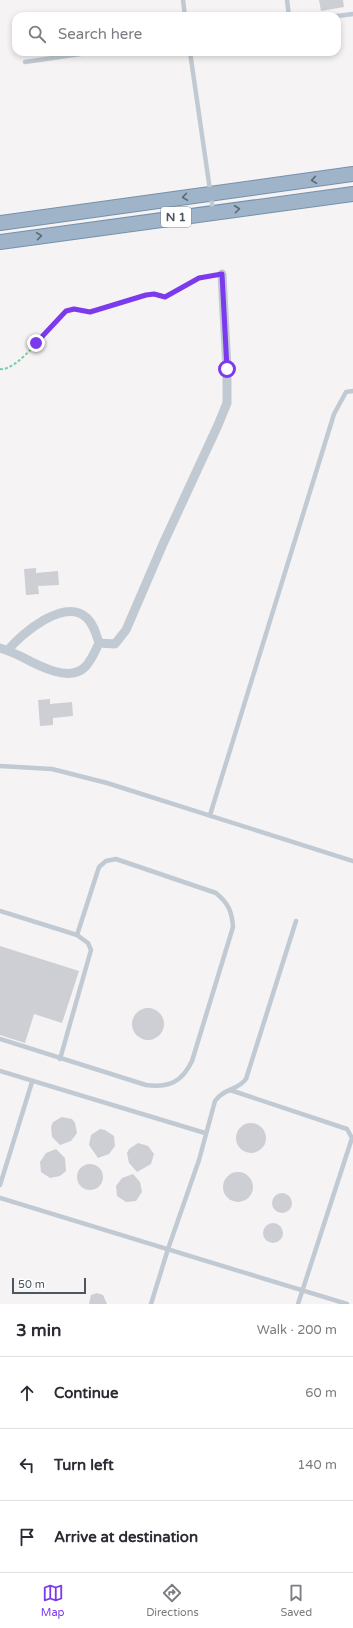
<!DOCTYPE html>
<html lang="en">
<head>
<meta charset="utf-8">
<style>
	:root { --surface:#fff; --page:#f2f2f3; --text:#2b2b33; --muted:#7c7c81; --line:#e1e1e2; --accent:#7c3aed }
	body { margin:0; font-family:"Varela Round",sans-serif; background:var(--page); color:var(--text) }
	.scale { position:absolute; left:12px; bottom:10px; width:74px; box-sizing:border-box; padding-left:4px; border:2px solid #4a5661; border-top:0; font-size:11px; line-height:14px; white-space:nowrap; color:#4a5661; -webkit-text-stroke:3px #fff; paint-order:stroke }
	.stop { position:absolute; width:12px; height:12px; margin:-9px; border:3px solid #7c3aed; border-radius:50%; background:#fff }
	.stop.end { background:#7c3aed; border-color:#fff; box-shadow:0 1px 4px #0008 }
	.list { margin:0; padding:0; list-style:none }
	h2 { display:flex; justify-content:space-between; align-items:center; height:52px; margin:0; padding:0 16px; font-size:17px }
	h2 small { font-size:13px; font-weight:400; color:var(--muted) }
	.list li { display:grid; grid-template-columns:26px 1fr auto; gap:12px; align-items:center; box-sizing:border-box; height:72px; padding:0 16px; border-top:1px solid var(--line) }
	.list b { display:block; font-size:15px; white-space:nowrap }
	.list em { font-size:13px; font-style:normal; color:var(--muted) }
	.icon { flex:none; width:22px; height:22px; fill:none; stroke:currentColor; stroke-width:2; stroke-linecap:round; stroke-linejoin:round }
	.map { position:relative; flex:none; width:353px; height:1304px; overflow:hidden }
	.search { position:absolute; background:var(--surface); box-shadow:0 2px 6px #0003; left:12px; right:12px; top:12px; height:44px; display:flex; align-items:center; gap:10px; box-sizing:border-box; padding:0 14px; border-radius:12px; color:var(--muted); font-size:15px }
	.sheet { height:268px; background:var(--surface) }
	nav { display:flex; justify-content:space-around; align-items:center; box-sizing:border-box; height:56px; border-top:1px solid var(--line); background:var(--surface); font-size:11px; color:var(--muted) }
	nav a { display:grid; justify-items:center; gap:2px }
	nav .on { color:var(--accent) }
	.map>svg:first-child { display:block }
</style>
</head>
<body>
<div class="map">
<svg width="353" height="1304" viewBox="0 0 353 1304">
	<rect width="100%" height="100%" fill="#f5f3f3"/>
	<g fill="#cdcfd5">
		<path d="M319,0H343L344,7L321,11Z"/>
		<path d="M36,568V573L58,571L59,585L38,586L39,594L26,595L24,569Z"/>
		<path d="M50,699V704L72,702L73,716L53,718V725L40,726L38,700Z"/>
		<path d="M0,946L79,971L62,1023L34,1014L25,1043L0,1035Z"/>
		<circle cx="148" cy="1024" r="16"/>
		<path d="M62,1117L72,1119L75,1123L77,1133L71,1141L60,1145L52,1137L51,1127L53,1122Z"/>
		<circle cx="251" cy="1138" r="15"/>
		<path d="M100,1129L105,1130L114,1136L115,1146L109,1154L98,1158L89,1145L91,1135Z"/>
		<path d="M138,1143L148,1146L154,1154L151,1164L137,1172L129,1163L127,1153L129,1149Z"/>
		<path d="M56,1149L65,1158L66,1171L60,1176L50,1178L41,1172L40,1162L46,1153Z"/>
		<circle cx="90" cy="1177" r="13"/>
		<circle cx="238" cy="1187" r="15"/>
		<path d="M133,1174L140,1182L142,1192L136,1201L126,1202L117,1196L116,1186L122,1178Z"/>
		<circle cx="282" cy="1203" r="10"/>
		<circle cx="273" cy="1233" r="10"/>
		<path d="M97,1293L103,1295L107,1304H89L91,1295Z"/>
	</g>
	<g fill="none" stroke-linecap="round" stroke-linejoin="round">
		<g stroke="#7690ad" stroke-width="16">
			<g id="trunk">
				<path d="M0,223L353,174"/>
				<path d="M0,242L353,194"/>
			</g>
		</g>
		<path stroke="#7ad0a6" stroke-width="2" stroke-dasharray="3 2" stroke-linecap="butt" d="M0,369C18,372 51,324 66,311L74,309L90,312L146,295L154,294L165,297L199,278L213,275"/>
		<g stroke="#c1cad2" stroke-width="4.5">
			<path d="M183,0L185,16"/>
			<path d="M287,0L289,16"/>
			<path d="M337,16L353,14"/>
			<path d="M190,52L213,211"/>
			<path d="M25,62L94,52"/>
			<path d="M0,766L52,769L107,783L353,861"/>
			<path d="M210,815L334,414L346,392L353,391"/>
			<path d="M0,911L77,935L99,867L106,861L116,859L216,893C228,903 232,911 233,927L192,1061C182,1082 169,1088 146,1085L0,1039"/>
			<path d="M60,1059L91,950L88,943L77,935"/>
			<path d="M0,1071L205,1133"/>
			<path d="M230,1090L347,1129L352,1138L298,1304"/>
			<path d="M0,1185L32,1082"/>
			<path d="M0,1198L347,1304"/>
			<path d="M151,1304L168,1249L199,1160L215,1101C224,1088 237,1091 246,1079L296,921"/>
		</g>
		<g stroke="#c1cad2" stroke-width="9">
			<path d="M99,643L115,644L126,630L163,544L218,425L227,403V369L222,274"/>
			<path d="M0,648C8,650 13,653 20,656C37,665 69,683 85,667C92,660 95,651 99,643C96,634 94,625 87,618C65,597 22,633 8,650"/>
		</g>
		<use href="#trunk" stroke="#9fb4c9" stroke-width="14"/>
	</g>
	<defs><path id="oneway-chevron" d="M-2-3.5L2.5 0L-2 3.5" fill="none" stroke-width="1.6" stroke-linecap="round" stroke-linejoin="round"/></defs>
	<g stroke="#5b6976">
		<use href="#oneway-chevron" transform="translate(314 180) rotate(172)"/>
		<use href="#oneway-chevron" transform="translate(185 197) rotate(172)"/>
		<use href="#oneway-chevron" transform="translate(237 209) rotate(-7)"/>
		<use href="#oneway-chevron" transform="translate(39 236) rotate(-8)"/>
	</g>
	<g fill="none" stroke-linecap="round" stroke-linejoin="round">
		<path stroke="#7c3aed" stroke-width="5" d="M36,343L66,311L74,309L90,312L146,295L154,294L165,297L199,278L222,274L227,369"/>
	</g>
	<g text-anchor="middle" stroke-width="4" stroke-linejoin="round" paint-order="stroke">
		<rect fill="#fff" stroke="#808990" stroke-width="1" x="161" y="207" width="30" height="20" rx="3"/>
		<g font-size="12" font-weight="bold" fill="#4a5661">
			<text x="176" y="221">N 1</text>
		</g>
	</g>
</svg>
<div class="scale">50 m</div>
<div class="stop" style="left:227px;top:369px"></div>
<div class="stop end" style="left:36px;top:343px"></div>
<div class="search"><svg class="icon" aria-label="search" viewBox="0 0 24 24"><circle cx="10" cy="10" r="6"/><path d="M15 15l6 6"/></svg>Search here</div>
</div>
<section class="sheet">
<h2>3 min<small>Walk · 200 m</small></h2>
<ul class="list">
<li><svg class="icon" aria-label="ahead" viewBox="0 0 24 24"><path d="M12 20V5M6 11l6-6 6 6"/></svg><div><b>Continue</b></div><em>60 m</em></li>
<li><svg class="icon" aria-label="left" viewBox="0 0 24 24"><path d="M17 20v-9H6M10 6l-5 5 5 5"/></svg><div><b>Turn left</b></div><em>140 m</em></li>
<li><svg class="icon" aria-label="arrive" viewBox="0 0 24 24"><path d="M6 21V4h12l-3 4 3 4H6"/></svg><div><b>Arrive at destination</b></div></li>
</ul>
</section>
<nav>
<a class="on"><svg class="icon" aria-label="map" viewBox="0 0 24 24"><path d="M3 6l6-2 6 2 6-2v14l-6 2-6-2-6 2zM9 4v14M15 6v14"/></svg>Map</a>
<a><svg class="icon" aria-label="directions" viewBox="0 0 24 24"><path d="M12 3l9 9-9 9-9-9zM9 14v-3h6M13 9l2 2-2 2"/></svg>Directions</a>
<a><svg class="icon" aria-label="saved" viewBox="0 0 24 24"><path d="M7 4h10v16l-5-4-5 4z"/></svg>Saved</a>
</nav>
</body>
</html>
